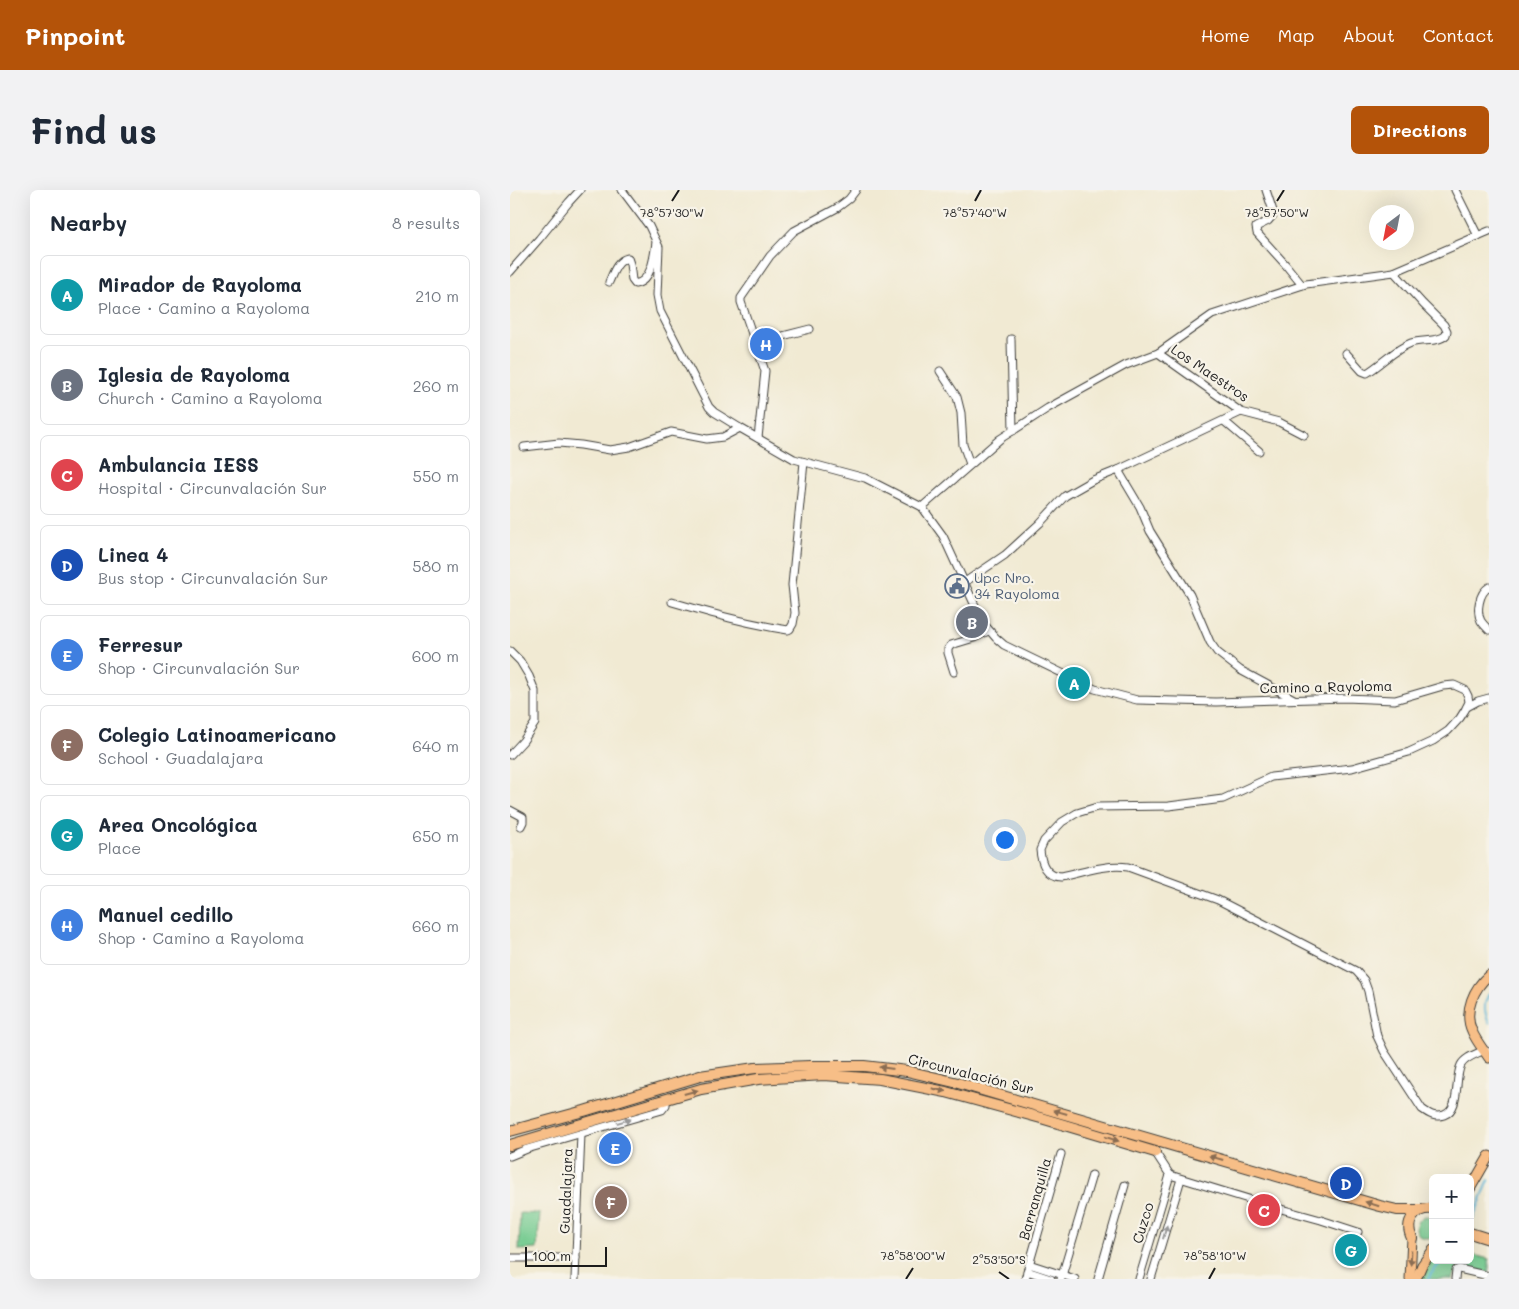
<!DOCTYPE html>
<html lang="en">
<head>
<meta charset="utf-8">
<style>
	:root { --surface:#fff; --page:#f2f2f3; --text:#1f2937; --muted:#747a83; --line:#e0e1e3; --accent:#b45309 }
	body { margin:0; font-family:Mali,sans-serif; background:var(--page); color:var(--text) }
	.controls { position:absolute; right:15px; bottom:15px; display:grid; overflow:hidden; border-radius:8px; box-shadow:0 5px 20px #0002 }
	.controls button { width:45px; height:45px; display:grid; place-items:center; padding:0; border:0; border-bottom:1px solid var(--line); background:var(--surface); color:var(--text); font:25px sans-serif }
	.compass { position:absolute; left:859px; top:15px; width:45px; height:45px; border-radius:50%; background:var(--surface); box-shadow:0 5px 20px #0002; rotate:212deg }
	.scale { position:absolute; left:15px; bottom:12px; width:82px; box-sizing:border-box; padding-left:5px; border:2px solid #1c1c1c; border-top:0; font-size:14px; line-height:18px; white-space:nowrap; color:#1c1c1c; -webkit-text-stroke:4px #f7f3e8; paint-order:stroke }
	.you { position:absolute; left:494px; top:649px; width:18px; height:18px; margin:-12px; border:4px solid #fff; border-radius:50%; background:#1a73e8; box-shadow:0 0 0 8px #1a73e833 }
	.badge { display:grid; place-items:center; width:32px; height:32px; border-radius:50%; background:var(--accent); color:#fff; font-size:16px; font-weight:700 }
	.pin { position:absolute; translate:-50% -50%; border:2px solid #fff; box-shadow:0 1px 5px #0006 }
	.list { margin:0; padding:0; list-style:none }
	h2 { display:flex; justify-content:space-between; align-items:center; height:65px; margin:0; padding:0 20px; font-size:21px }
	h2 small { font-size:16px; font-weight:400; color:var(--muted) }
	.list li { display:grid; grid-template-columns:32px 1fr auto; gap:15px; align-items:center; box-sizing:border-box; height:80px; margin:0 10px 10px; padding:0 10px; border:1px solid var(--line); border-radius:8px }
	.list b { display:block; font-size:19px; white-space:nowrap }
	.list p { margin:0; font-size:16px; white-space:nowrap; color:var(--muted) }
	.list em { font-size:16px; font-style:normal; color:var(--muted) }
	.map { position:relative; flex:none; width:979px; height:1089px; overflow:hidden; border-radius:8px }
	header { display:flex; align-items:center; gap:30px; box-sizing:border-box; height:70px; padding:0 25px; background:var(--accent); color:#fff }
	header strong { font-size:24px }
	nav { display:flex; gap:28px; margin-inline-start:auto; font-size:18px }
	.intro { display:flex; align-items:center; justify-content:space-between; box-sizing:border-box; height:120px; padding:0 30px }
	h1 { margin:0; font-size:35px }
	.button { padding:12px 22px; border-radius:8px; background:var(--accent); color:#fff; font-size:18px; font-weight:700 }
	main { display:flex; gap:30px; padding:0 30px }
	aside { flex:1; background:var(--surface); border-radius:8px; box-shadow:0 5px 20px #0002 }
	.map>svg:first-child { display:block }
</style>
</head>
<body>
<header>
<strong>Pinpoint</strong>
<nav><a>Home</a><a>Map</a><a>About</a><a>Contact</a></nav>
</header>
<div class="intro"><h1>Find us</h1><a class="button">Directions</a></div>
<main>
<aside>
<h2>Nearby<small>8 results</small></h2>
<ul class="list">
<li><span class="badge" style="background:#0f9aa8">A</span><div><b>Mirador de Rayoloma</b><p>Place · Camino a Rayoloma</p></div><em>210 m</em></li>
<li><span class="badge" style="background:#6b7280">B</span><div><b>Iglesia de Rayoloma</b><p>Church · Camino a Rayoloma</p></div><em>260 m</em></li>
<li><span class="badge" style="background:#e0444e">C</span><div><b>Ambulancia IESS</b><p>Hospital · Circunvalación Sur</p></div><em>550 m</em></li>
<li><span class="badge" style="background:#1a4fb4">D</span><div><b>Linea 4</b><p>Bus stop · Circunvalación Sur</p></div><em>580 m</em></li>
<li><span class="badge" style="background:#3f7fe0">E</span><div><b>Ferresur</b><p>Shop · Circunvalación Sur</p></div><em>600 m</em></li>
<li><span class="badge" style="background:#8d6e63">F</span><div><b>Colegio Latinoamericano</b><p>School · Guadalajara</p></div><em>640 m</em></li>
<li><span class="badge" style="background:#0f9aa8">G</span><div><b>Area Oncológica</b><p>Place</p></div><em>650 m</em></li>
<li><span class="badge" style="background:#3f7fe0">H</span><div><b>Manuel cedillo</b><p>Shop · Camino a Rayoloma</p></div><em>660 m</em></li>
</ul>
</aside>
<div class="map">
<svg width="979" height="1089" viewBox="0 0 979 1089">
	<rect width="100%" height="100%" fill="#f7f3e8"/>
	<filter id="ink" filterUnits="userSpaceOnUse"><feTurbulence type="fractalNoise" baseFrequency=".02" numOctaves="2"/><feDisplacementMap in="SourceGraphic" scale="10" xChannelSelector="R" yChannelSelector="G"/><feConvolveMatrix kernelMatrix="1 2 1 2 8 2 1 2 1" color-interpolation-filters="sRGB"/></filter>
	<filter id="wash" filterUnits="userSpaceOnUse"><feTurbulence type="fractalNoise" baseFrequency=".0096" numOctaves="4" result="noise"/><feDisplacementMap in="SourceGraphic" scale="20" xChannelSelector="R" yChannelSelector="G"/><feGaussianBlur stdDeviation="1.12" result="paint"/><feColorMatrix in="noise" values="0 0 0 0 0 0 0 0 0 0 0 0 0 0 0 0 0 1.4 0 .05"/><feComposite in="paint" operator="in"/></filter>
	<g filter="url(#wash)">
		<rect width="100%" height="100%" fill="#f1ead3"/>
		<g fill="#73ca8f" stroke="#487356">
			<path d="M10,1023L30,1024L27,1059L9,1060Z"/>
			<path d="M915,1026L923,1027V1047C906,1053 899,1032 915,1026Z"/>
			<path d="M960,1064L979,1069V1083L948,1077L943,1089H910L913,1077L923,1066V1070H960Z"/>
		</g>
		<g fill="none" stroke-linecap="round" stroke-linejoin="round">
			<g stroke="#5bb6d9" stroke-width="2">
				<path d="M979,804C973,814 974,821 979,833"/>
				<path d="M960,1036L979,990"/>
				<path d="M919,1089L920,1085L933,1070"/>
			</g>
		</g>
	</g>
	<g filter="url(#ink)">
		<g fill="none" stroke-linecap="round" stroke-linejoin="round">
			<g stroke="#3c3b37" stroke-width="9">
				<g id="minor">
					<path d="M112,0L139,36L149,57L147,105L150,121L199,217L204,222L230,238L284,269L355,288L412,317L433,346L473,433L486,448L494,455L585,499L627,510L706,512L835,508L885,510L933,496L944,495L955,500L958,506L959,512L955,520L950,528L938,541L923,551L899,562L842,578L761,587L713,609L659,616L587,617L567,623L552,632L534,651L530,660C531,673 536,686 551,687C574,682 595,674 618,677L708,710L846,781L854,790L858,801L867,846L874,861L912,919C919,924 925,928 934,925C951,919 944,889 951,875C955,867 967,864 974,860L978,862"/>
					<path d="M756,0L764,24L758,31L746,37L747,43L775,74L792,95"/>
					<path d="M945,0L968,46"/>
					<path d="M0,82L29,49L59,12L70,0"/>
					<path d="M99,92C103,83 107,70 118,68L120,74L122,90L125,94C142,91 144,66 146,52"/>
					<path d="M501,149L503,241"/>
					<path d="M245,153L300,139"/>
					<path d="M648,163L731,222L769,232L794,245"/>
					<path d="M836,163L852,181L857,183C872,174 885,159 901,153C912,149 928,153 936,145L937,141L934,135L913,114L884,82"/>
					<path d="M430,181L447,207L451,223L453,255L460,274"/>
					<path d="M714,231L749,261"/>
					<path d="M248,248L255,181L231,112V108L260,66L284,41L327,18L339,9L346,0"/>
					<path d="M14,257L49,253L71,255L100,260L119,257L161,242L197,249L213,247L230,238"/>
					<path d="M608,280L630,317L640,341L680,405L700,452L707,462L730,480L784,509"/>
					<path d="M412,317L490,249L538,218L616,175L648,163L702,125L796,94L884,82L979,41"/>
					<path d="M455,392L495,365L530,333L555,306L583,290L608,280L731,222"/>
					<path d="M979,397C969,403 966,421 971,431C973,434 976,437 979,440"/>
					<path d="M162,412C200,423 238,434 278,440L280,439L283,434L285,423L282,395L294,272"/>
					<path d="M0,461L10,471L19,486L25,501V533L13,551L0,565"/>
					<path d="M444,482L438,463V459L441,455L464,448L478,441"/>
					<path d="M957,517L968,511L979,508"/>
					<path d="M0,620L13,627V632L11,636"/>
					<path d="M645,962L660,985L771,1019L811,1030L848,1042"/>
					<path d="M0,966L17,959L152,920L156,915V909"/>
					<path d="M0,1068H66"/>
					<path d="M519,1074L565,1089"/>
					<path d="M517,1081L541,1089"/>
					<path d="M65,1089L71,944"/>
					<path d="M515,1089L551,964"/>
					<path d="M551,1089L582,985"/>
					<path d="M588,1089L615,995"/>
					<path d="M629,1089L660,985"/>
					<path d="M641,1089L671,989"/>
					<path d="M945,1089L946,1080L949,1079L979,1086"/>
				</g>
			</g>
			<g stroke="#3c3b37" stroke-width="11">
				<g id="major">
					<path d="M979,785C964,798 953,821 962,841C966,851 973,859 979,868"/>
					<path d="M960,999L979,966"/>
					<path d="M900,1089L902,1048"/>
					<path d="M906,1089L912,1075L923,1060"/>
				</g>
			</g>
			<g stroke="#3c3b37" stroke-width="12">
				<g id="highway">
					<path d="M0,941L74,921L190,886L245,878L300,876H354L397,881L448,893L870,1016L887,1020H910"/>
					<path d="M0,955L191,899L248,889L314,885L370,889L436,902L531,928L645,962"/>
					<path d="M960,1043L979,1049"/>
					<path d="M902,1048C894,1032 905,1017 923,1019"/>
				</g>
			</g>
			<use href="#minor" stroke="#fff" stroke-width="7"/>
			<use href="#major" stroke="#f7be87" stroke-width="9"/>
			<use href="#highway" stroke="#f7be87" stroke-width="10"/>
		</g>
		<defs><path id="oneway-solid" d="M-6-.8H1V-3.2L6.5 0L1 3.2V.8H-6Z" transform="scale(1.25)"/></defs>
		<g fill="#8a6d52">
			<use href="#oneway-solid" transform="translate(376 878) rotate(-173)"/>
			<use href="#oneway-solid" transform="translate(429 900) rotate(13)"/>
			<use href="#oneway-solid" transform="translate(181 902) rotate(-15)"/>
			<use href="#oneway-solid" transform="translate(550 922) rotate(-164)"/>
			<use href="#oneway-solid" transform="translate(602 949) rotate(17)"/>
			<use href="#oneway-solid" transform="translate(706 968) rotate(-164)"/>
			<use href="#oneway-solid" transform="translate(862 1014) rotate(-163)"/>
			<use href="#oneway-solid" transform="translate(901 1068) rotate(93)"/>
		</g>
		<g fill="#999">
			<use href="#oneway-solid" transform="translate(114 931) rotate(-16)"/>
			<use href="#oneway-solid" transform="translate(655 1042) rotate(-74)"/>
		</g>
	</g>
	<path fill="none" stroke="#1c1c1c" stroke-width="2" d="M162,11L169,0M465,11L471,0M767,11L774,0M489,1082L499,1089M396,1089L403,1078M699,1089L705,1078"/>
	<defs>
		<g id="civic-ring" transform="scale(1.25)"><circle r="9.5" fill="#f7f3e8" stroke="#5c6f8a" stroke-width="1.5"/><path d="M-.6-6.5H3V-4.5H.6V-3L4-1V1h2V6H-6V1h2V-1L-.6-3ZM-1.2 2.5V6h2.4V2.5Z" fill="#5c6f8a"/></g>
	</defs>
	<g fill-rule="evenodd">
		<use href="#civic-ring" x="447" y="396"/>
	</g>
	<g text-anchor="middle" stroke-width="4.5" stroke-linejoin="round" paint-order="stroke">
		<g font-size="14" fill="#1c1c1c" stroke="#f7f3e8">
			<text transform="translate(700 183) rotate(34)" y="5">Los Maestros</text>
			<text transform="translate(816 497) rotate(-1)" y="5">Camino a Rayoloma</text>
			<text transform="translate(461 884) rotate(14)" y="5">Circunvalación Sur</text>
			<text transform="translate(56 1001) rotate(-88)" y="5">Guadalajara</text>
			<text transform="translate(525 1009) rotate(-74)" y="5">Barranquilla</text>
			<text transform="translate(633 1033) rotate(-73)" y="5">Cuzco</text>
		</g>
		<g font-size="14" fill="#4e5e75" stroke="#f7f3e8" text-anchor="start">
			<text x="464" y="393">Upc Nro.<tspan x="464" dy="16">34 Rayoloma</tspan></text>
		</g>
	</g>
	<g font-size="12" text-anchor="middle" fill="#1c1c1c" stroke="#f7f3e8" stroke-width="4.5" stroke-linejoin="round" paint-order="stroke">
		<text x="162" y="27">78°57'30"W</text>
		<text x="465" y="27">78°57'40"W</text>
		<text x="767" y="27">78°57'50"W</text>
		<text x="403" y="1070">78°58'00"W</text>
		<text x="705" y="1070">78°58'10"W</text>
		<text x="489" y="1074">2°53'50"S</text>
	</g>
</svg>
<div class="controls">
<button>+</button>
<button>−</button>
</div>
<svg class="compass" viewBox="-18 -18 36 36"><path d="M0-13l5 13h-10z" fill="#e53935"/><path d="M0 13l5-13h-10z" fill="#747a83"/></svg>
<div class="scale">100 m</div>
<div class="you"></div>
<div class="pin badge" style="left:564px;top:493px;background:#0f9aa8">A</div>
<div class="pin badge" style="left:462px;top:432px;background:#6b7280">B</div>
<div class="pin badge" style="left:754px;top:1020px;background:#e0444e">C</div>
<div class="pin badge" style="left:836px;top:993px;background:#1a4fb4">D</div>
<div class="pin badge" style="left:105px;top:958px;background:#3f7fe0">E</div>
<div class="pin badge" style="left:101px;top:1012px;background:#8d6e63">F</div>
<div class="pin badge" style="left:841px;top:1060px;background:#0f9aa8">G</div>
<div class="pin badge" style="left:256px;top:154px;background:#3f7fe0">H</div>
</div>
</main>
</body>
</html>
